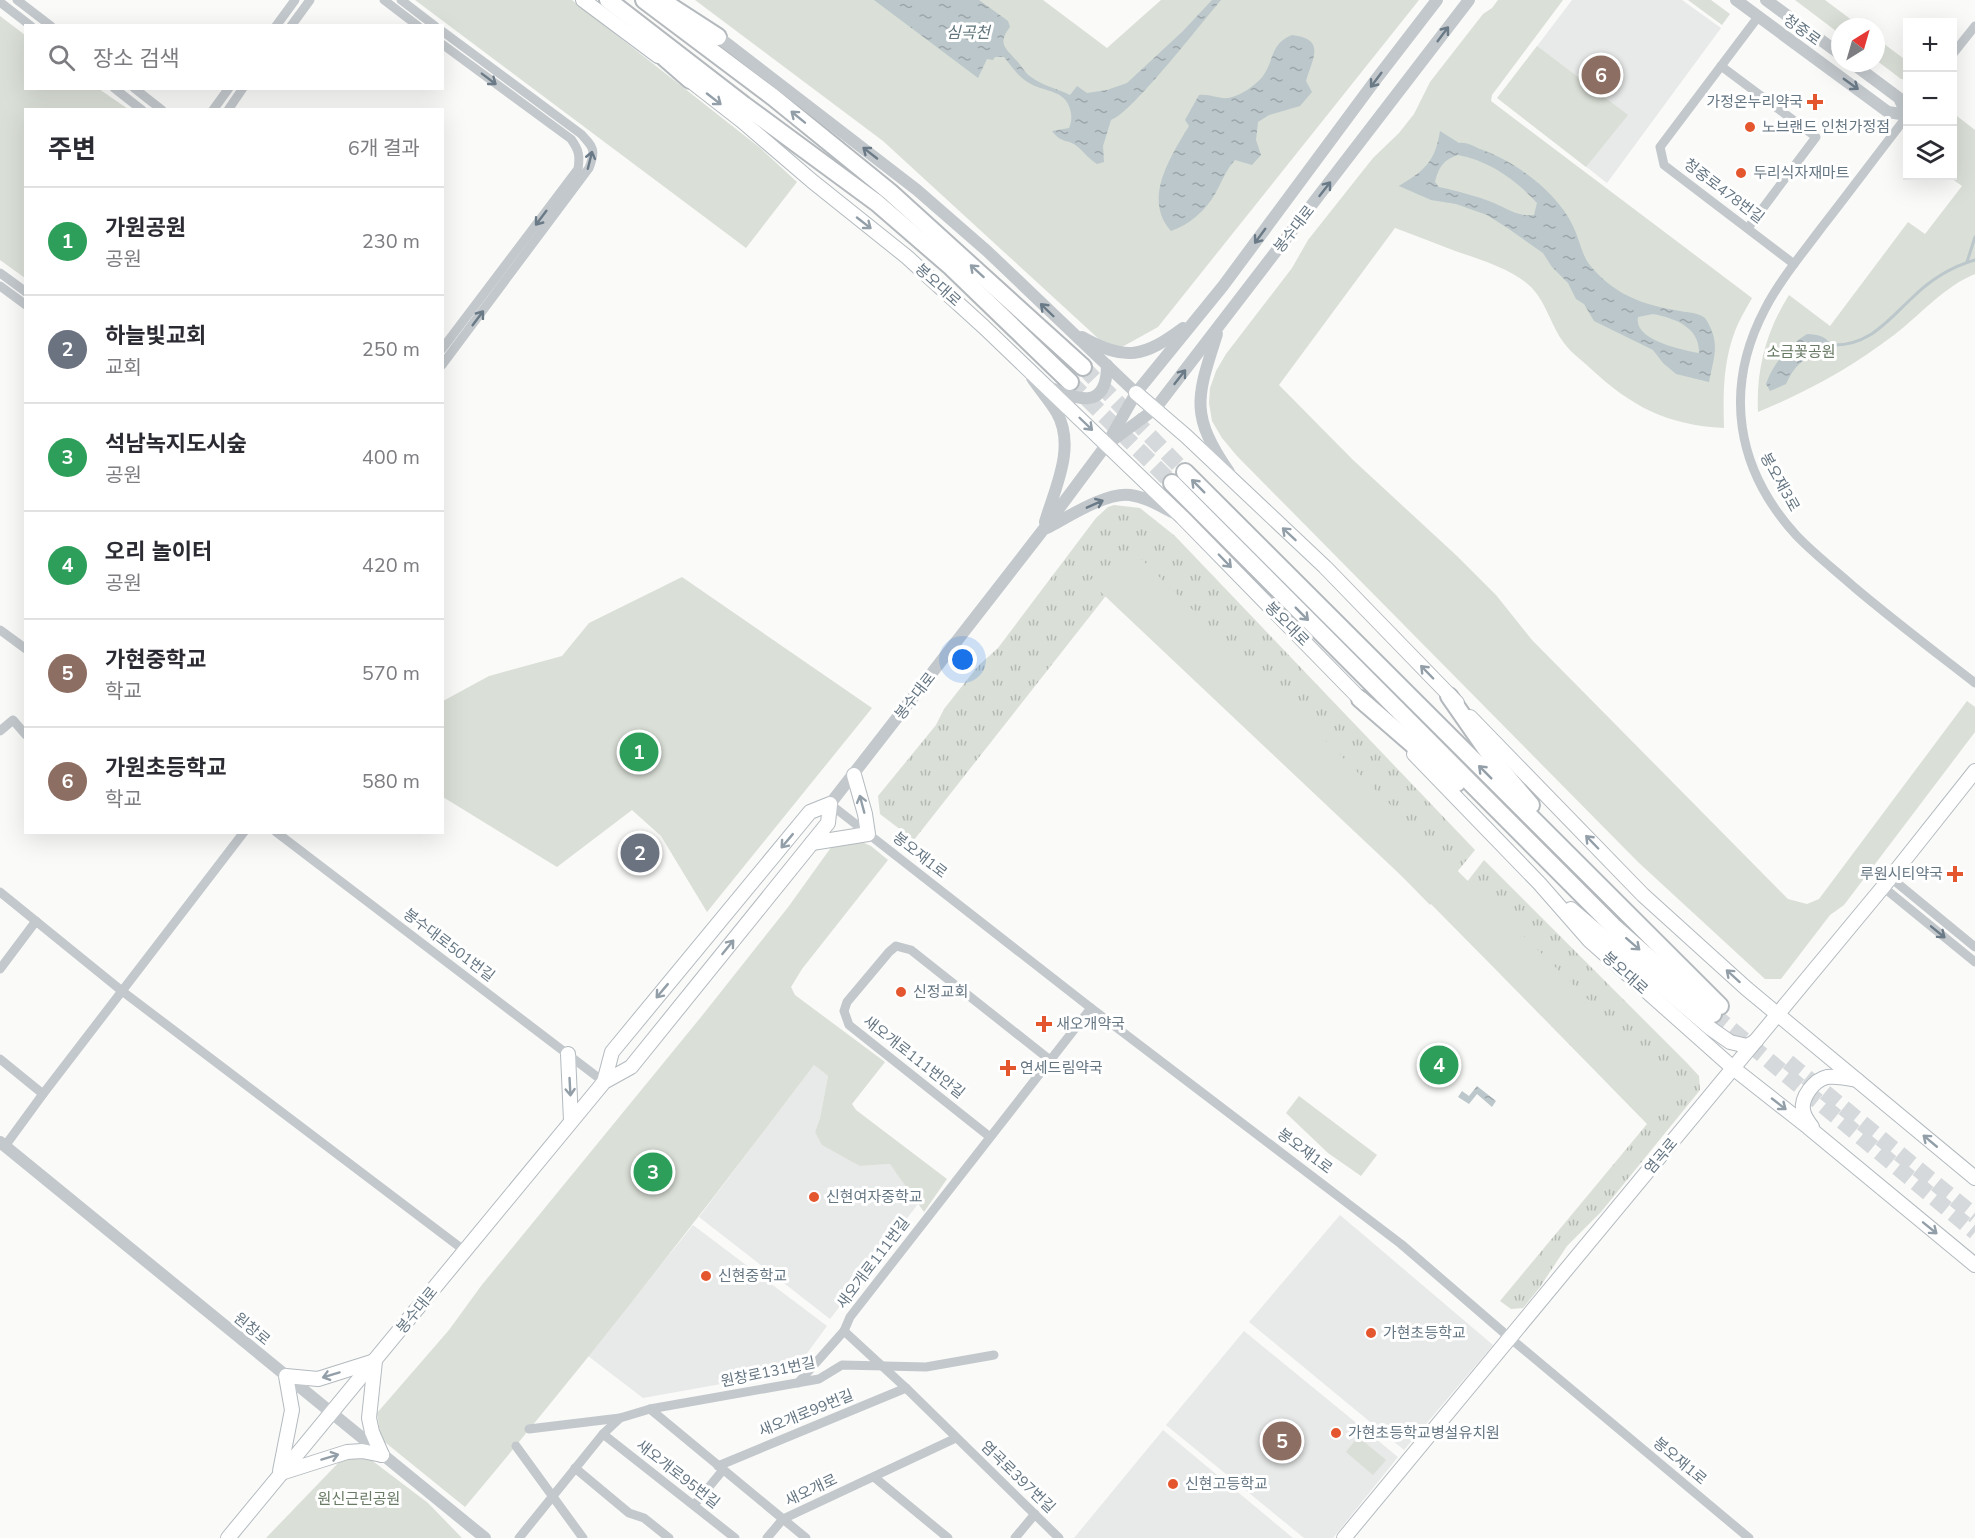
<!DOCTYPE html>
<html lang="ko">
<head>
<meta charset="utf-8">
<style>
	:root { --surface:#fff; --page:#f2f2f3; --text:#2b2b33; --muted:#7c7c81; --line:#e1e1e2; --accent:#e4572e }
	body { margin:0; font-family:"Nunito Sans","Noto Sans KR",sans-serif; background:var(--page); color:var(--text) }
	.controls { position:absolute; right:18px; top:18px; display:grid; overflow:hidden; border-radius:0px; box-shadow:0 6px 24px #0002 }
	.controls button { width:54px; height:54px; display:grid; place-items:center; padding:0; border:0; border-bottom:2px solid var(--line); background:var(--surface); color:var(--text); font:30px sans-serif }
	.compass { position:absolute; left:1831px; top:18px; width:54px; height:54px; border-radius:50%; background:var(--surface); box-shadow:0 6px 24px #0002; rotate:37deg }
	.you { position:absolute; left:963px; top:660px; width:21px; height:21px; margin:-15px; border:4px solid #fff; border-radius:50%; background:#1a73e8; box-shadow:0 0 0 9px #1a73e833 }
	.badge { display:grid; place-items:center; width:39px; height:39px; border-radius:50%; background:var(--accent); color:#fff; font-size:20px; font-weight:700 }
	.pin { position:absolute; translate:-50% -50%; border:3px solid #fff; box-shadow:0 2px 6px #0006 }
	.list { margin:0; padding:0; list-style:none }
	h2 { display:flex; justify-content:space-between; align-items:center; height:78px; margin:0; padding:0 24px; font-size:26px }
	h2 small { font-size:20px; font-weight:400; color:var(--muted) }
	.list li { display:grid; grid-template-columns:39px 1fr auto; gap:18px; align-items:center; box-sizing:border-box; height:108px; padding:0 24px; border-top:2px solid var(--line) }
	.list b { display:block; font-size:22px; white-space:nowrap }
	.list p { margin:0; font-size:20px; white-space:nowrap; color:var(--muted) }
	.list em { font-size:20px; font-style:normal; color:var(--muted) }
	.icon { flex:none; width:33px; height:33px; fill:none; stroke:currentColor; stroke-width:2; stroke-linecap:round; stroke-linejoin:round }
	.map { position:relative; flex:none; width:1975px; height:1538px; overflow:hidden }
	.search { position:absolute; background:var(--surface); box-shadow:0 6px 24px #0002; left:24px; top:24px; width:420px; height:66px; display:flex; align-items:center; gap:15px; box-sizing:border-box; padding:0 21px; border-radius:0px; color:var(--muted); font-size:22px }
	.panel { position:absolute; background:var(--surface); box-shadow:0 6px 24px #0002; left:24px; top:108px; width:420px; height:726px; border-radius:0px }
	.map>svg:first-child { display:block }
</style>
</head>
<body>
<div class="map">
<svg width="1975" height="1538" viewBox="0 0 1975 1538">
	<defs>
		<pattern id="grass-tufts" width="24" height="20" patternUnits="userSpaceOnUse" patternTransform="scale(1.5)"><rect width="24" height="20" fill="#dadfd7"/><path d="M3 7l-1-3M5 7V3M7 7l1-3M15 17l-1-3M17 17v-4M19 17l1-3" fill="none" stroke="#b4b9b4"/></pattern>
		<pattern id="water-ripples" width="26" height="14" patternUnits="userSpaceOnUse" patternTransform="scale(1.5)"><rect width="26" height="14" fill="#bbc7cb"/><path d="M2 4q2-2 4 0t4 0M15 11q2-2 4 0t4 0" fill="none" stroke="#9ca6aa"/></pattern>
	</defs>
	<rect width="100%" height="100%" fill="#fafaf8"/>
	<g fill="#e8e9e9">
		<path d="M1572,0H1682L1721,28L1607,183L1498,98Z"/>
		<path d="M814,1065L828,1076L820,1118L815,1132L860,1166L890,1164L911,1191L918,1204L830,1319L699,1217Z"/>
		<path d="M1340,1215L1493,1345L1404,1450L1249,1322Z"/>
		<path d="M693,1225L827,1326L794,1371L643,1398L588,1356Z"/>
		<path d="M1244,1331L1398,1457L1333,1538H1304L1166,1425Z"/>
		<path d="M1163,1430L1293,1538H1074Z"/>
	</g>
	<g fill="url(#grass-tufts)">
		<path d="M1114,505L1140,508L1175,536L1475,850L1430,905L1116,583L914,840L880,814L878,796L936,725L944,709L978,666L998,648L1096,518L1108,507Z"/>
		<path d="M1484,860L1687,1063L1699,1076L1700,1090L1601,1212L1567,1246L1540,1287L1523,1308L1511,1309L1500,1301L1647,1124L1442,914Z"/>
	</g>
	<g fill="#dadfd7">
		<path d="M415,0H572L759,147L797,182L746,248Z"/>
		<path d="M695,0H1043L1107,48L1161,0H1419L1158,327L1113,352L883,141Z"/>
		<path d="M1498,0H1563L1492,95L1491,101L1752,298C1746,309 1739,320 1735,331C1723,363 1723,394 1724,428C1667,425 1632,407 1590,368C1582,360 1571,353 1564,343C1551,326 1547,304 1532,288C1514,269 1475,258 1450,249C1432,242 1414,235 1395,228L1279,385L1352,459L1457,556L1496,595L1532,640L1788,899L1807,904L1819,899L1967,701L1975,707V732L1844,905L1830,915L1781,979H1765L1638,862L1237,456L1222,438L1212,421L1209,403L1210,388L1216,371L1226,354L1292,268L1308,240L1373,158L1399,133L1414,114L1430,82L1483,14L1492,8Z"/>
		<path d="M1688,0H1711L1730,14L1722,25Z"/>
		<path d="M1795,0H1825L1861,27H1840V34Z"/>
		<path d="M0,16L25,35L26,88L99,89L128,109L26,110L25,278L0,260Z"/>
		<path d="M1876,38L1907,61V79H1901L1876,60Z"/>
		<path d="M1537,46L1628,115L1586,167L1497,98Z"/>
		<path d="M1953,113L1975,130V274C1945,286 1920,315 1894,335C1852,367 1807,392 1758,412C1756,370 1766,331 1789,295L1830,326L1908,222L1925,234L1962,186L1948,176H1952Z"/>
		<path d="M1131,549L1676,1086L1649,1125L1426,899L1089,581Z"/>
		<path d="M682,577L872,708L707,912L661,836L632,810L557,867L443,797V701L489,676L562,656L589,623Z"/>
		<path d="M855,839L871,846L888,860L802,969L791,987L795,995L885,1062L852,1104L856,1110L947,1179L924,1212L890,1164L860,1166L822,1145L815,1132L820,1118L828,1076L814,1065C701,1215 586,1363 465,1507L381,1439L377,1413L449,1330L481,1286L701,1017L789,906L832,846Z"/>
		<path d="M1432,1047L1458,1066L1446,1084L1419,1064Z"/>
		<path d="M1299,1096L1377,1155L1361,1176L1328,1153L1286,1113Z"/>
		<path d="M1358,1437L1386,1460L1373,1475L1346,1452Z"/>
		<path d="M343,1458L370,1459L428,1503L462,1538H266Z"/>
	</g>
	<g fill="url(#water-ripples)" fill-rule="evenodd">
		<path d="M874,0H979L1008,21L1010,27C998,43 1004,47 1015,59C1021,64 1024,72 1031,77C1041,85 1058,89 1070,95L1077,86L1087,93L1107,90L1127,83L1183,31L1212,0H1221C1202,22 1132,113 1111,120L1103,146L1104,162L1097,164C1089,159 1085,153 1078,147C1068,138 1063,145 1052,131L1069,128C1072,121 1072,115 1070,109C1065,90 1045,92 1031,84C1019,78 1012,67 1004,57H995L993,60L987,59L978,78Z"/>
		<path d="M1292,35C1327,39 1312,59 1306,81L1312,92L1300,106L1269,115L1258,122L1256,140L1261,155L1252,165L1235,160C1225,171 1222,182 1215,194C1206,210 1189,225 1171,231C1142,199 1171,156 1189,126L1185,120L1199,95C1210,94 1219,99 1227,98C1239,97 1255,86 1263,76C1275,59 1270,44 1292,35Z"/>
		<path d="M1440,131L1459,143C1466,142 1473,146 1480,149C1515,161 1557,192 1573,226C1579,238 1581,253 1589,264C1613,294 1642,305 1680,311C1689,313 1697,312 1705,318C1721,342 1714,356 1709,382L1676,374L1663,363L1653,350L1594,321L1584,304L1576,299L1568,283L1552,267L1543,253L1506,227L1487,215L1456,204L1431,200L1399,186C1425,170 1435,162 1440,131ZM1458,155C1490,161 1516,180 1537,203L1534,215C1518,217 1508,209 1494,203C1477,196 1457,191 1439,187L1435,182C1438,168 1444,159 1458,155ZM1653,314C1674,318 1700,327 1699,353C1682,350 1633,340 1638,317Z"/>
		<path d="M1807,334C1818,335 1825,335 1831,345L1828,351C1805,356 1796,363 1786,384L1770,391L1766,384C1773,364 1789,345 1807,334Z"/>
		<path d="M1477,1086L1496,1101L1492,1107L1477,1094L1469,1104L1458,1097L1462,1091L1469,1096Z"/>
	</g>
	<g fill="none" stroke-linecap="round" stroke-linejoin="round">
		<g stroke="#bbc7cb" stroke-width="3">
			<path d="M1967,262L1975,237"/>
			<path d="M1831,345C1868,347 1887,321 1912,298C1930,280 1951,267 1975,260"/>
		</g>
		<g stroke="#d5d9db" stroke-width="16" stroke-dasharray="16 8" stroke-linecap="butt">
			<path d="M1083,367L1185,472"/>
			<path d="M1070,382L1172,483"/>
			<path d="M1713,1014L1975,1232"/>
			<path d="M1788,1062L1975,1216"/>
		</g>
		<g stroke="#b3babf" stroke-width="16">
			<g id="secondary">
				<path d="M583,0L658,56"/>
				<path d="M683,75L742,121L812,181L907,257L984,327L1182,517L1367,706"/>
				<path d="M1136,393L1186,436L1325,567L1457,703"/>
				<path d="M1470,717L1643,895L1747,989L1975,1178"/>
				<path d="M1414,754L1539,883L1589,940L1733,1068L1808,1127L1975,1265"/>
				<path d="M812,843L868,834L865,814L854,775"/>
				<path d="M1571,909L1710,1028L1730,1042L1747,1046L1756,1041"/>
				<path d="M568,1054L571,1121"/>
				<path d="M1812,1127C1808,1122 1804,1117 1803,1110C1801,1097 1814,1080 1827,1077C1837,1076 1847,1078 1857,1080"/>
				<path d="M280,1471L292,1410L286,1376L318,1379L375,1361L369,1418L372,1432L382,1455"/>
				<path d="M281,1473L347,1452L362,1451L382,1455"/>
				<path d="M228,1538L604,1082L631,1067L828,823L830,804L810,812L612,1052L604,1082"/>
				<path d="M1344,1538L1883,887L1975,771"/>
			</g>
		</g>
		<g stroke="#b4b9bd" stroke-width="20">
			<g id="trunk">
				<path d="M608,0L744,105L877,203L951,267L1070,382"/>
				<path d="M644,0L773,97L890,192L1083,367"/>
				<path d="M661,0L718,37"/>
				<path d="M651,46L690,80"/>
				<path d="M1185,472L1720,1006"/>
				<path d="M1172,483L1613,926L1713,1014"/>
				<path d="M1449,696L1497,765L1531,805"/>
				<path d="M1360,699L1457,783"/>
			</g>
		</g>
		<g stroke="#c3c8cc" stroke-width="9">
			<path d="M17,0L51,26"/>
			<path d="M384,0L418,26"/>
			<path d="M401,0L435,26"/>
			<path d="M0,2L31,26"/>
			<path d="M1758,17L1660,147L1664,165L1794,264"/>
			<path d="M276,26L295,0"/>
			<path d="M291,26L310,0"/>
			<path d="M442,31L581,134C594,148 596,150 589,168L442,365"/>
			<path d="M442,44L571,139C579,150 580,156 578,169L442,349"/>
			<path d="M1952,55L1975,26"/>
			<path d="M1721,66L1816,137L1748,228"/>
			<path d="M114,88L142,110"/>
			<path d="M134,88L162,110"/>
			<path d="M213,110L229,88"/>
			<path d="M228,110L243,88"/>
			<path d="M1908,115C1879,152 1851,190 1822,227C1802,254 1780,280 1765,309C1723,389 1736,469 1796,535C1814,554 1835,570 1854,587C1893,620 1934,651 1975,683"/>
			<path d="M0,273L26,292"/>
			<path d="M0,286L26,305"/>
			<path d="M0,630L26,649"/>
			<path d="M0,731L13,720L26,735"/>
			<path d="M830,804L1091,1008L1401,1244L1510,1338L1749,1538"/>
			<path d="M276,832L604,1082"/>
			<path d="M1891,878L1975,947"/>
			<path d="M1883,887L1975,962"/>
			<path d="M0,892L122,991L465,1251"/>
			<path d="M0,969L36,921"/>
			<path d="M0,1059L43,1094"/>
			<path d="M990,1137L849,1025L844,1011L847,1002L889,952L896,946L911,950L1050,1060"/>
			<path d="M5,1146L43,1094L244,832"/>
			<path d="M844,1331L906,1388L1059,1538"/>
			<path d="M798,1383L844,1331L850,1317L1091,1008"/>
			<path d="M650,1409L806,1538"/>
			<path d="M529,1429L620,1418"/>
			<path d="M603,1434L735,1538"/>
			<path d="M516,1446L583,1538"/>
			<path d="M718,1466L906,1388"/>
			<path d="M575,1468L629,1513L644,1518L669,1538"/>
			<path d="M874,1477L948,1538"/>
			<path d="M694,1505L723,1470"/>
			<path d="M519,1538L603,1434L620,1418L650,1409L819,1379L842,1365L926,1367L994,1355"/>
			<path d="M767,1538L783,1519L956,1438"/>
			<path d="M1015,1538L1035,1514"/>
		</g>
		<g stroke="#c3c8cc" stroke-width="12">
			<path d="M1736,0L1888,112L1907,115"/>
			<path d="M1766,0L1840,54"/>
			<path d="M712,32L917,190L987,251L1136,393"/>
			<path d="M1852,63L1899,98L1907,115"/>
			<path d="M1217,334C1197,397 1189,414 1229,472"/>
			<path d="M1082,337C1126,362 1144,357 1183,328"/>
			<path d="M1032,378C1040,390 1050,401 1057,413C1076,447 1055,488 1045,522"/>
			<path d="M1049,387C1077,400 1107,411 1107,365"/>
			<path d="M1110,442L1155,409L1469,0"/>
			<path d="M1047,528C1068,517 1106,492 1130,495C1146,497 1160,506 1174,513"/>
			<path d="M830,804L1043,530L1107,444L1136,393L1223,286L1377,78L1437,0"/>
			<path d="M0,1142L485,1538"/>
		</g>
		<use href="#secondary" stroke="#fff" stroke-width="14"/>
		<use href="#trunk" stroke="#fff" stroke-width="16"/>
	</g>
	<defs><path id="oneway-shaft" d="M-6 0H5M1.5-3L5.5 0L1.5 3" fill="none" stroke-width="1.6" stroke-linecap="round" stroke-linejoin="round" transform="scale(1.5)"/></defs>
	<g stroke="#6a7a87">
		<use href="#oneway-shaft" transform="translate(1443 34) rotate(-53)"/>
		<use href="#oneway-shaft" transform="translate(489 79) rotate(37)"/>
		<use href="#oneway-shaft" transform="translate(1376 80) rotate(127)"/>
		<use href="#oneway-shaft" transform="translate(1851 84) rotate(36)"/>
		<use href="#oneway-shaft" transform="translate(870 153) rotate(-142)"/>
		<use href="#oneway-shaft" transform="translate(590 160) rotate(-76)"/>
		<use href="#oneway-shaft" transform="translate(1325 189) rotate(-52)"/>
		<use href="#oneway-shaft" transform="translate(541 218) rotate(127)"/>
		<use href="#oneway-shaft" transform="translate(1260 236) rotate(126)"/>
		<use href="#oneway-shaft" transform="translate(1047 310) rotate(-136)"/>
		<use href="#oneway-shaft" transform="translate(478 318) rotate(-53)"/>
		<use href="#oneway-shaft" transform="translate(1180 377) rotate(-52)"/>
		<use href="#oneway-shaft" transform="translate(1095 504) rotate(-24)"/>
		<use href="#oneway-shaft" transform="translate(1938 932) rotate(39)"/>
	</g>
	<g stroke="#939fa8">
		<use href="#oneway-shaft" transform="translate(714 99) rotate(38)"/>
		<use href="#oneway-shaft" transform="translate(798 117) rotate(-141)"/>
		<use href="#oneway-shaft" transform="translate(864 223) rotate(38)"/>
		<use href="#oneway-shaft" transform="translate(977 271) rotate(-138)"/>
		<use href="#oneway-shaft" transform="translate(1086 424) rotate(44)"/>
		<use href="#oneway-shaft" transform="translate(1198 486) rotate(-135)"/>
		<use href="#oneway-shaft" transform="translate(1289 534) rotate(-137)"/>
		<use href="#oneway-shaft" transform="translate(1225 561) rotate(46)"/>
		<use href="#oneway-shaft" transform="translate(1302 614) rotate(45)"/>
		<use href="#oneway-shaft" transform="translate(1427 672) rotate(-134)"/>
		<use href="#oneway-shaft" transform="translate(1485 772) rotate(-135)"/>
		<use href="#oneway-shaft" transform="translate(862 804) rotate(-105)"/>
		<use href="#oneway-shaft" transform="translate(787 841) rotate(130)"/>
		<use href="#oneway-shaft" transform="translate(1592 842) rotate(-134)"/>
		<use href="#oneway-shaft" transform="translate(1633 944) rotate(41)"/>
		<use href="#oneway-shaft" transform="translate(728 947) rotate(-51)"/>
		<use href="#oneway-shaft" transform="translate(1733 976) rotate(-138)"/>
		<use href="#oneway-shaft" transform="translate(662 991) rotate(130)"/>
		<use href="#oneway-shaft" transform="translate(570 1087) rotate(87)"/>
		<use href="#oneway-shaft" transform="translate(1779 1104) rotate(38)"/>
		<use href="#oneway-shaft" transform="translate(1930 1141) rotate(-140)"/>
		<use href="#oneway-shaft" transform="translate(1930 1228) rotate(39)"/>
		<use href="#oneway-shaft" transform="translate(331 1375) rotate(163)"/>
		<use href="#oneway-shaft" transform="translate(330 1457) rotate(-17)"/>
	</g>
	<g fill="#e4572e" stroke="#fff" stroke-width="2">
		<path d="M1812 93h6v6h6v6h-6v6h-6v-6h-6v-6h6z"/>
		<circle cx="1750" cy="127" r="6"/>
		<circle cx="1741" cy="173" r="6"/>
		<path d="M1952 865h6v6h6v6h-6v6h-6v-6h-6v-6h6z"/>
		<circle cx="901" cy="992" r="6"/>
		<path d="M1041 1015h6v6h6v6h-6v6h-6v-6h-6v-6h6z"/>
		<path d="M1005 1059h6v6h6v6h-6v6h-6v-6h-6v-6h6z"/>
		<circle cx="814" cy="1197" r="6"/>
		<circle cx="706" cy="1276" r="6"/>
		<circle cx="1371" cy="1333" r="6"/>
		<circle cx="1336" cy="1433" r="6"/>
		<circle cx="1173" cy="1484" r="6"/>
	</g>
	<g text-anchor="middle" stroke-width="6" stroke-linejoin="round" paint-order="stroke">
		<g font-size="15" fill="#657683" stroke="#fff">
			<text transform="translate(1802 30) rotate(36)" y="5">청중로</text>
			<text transform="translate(1724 191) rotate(37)" y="5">청중로478번길</text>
			<text transform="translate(1294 229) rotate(-52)" y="5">봉수대로</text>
			<text transform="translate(938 285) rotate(42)" y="5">봉오대로</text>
			<text transform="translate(1780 482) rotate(61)" y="5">봉오재3로</text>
			<text transform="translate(1287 624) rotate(45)" y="5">봉오대로</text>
			<text transform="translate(915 696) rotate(-52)" y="5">봉수대로</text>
			<text transform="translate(920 855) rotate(38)" y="5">봉오재1로</text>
			<text transform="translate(449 945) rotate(37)" y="5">봉수대로501번길</text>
			<text transform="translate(1625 973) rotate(42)" y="5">봉오대로</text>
			<text transform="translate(914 1057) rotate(38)" y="5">새오개로111번안길</text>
			<text transform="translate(1305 1151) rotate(37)" y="5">봉오재1로</text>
			<text transform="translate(1661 1156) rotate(-50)" y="5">염곡로</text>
			<text transform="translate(873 1263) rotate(-53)" y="5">새오개로111번길</text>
			<text transform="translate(417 1310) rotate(-51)" y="5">봉수대로</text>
			<text transform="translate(252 1329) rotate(39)" y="5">원창로</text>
			<text transform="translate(768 1372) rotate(-12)" y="5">원창로131번길</text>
			<text transform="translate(806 1413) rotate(-22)" y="5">새오개로99번길</text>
			<text transform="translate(1680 1461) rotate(40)" y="5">봉오재1로</text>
			<text transform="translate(678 1474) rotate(38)" y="5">새오개로95번길</text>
			<text transform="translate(1018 1477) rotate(44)" y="5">염곡로397번길</text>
			<text transform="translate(811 1490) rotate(-25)" y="5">새오개로</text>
		</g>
		<g font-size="15" fill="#657683" stroke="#fff" text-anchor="start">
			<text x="1803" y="107" text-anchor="end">가정온누리약국</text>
			<text x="1762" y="132">노브랜드 인천가정점</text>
			<text x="1753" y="178">두리식자재마트</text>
			<text x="1943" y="879" text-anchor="end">루원시티약국</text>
			<text x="913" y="997">신정교회</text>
			<text x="1056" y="1029">새오개약국</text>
			<text x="1020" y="1073">연세드림약국</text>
			<text x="826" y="1202">신현여자중학교</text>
			<text x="718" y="1281">신현중학교</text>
			<text x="1383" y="1338">가현초등학교</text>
			<text x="1348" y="1438">가현초등학교병설유치원</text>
			<text x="1185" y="1489">신현고등학교</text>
		</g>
		<g font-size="15" fill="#687a64" stroke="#fff">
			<text x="1801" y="357">소금꽃공원</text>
			<text x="359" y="1504">원신근린공원</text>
		</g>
		<g font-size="16" font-style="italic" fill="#60757c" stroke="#fff">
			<text x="968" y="38">심곡천</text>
		</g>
	</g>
</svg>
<div class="controls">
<button>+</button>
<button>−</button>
<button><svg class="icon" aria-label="layers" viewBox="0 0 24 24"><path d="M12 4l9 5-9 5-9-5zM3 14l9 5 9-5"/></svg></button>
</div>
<svg class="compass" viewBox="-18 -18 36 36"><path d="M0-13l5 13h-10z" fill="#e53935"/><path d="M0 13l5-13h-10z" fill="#7c7c81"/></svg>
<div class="you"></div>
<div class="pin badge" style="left:639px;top:752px;background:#2e9e5b">1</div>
<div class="pin badge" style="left:640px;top:853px;background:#6b7280">2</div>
<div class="pin badge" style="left:653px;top:1172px;background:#2e9e5b">3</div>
<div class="pin badge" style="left:1439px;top:1065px;background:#2e9e5b">4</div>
<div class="pin badge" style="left:1282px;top:1441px;background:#8d6e63">5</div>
<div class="pin badge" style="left:1601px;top:75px;background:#8d6e63">6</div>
<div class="search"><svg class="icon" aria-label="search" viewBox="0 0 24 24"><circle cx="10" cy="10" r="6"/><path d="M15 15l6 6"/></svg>장소 검색</div>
<section class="panel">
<h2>주변<small>6개 결과</small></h2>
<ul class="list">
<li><span class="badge" style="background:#2e9e5b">1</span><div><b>가원공원</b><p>공원</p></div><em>230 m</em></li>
<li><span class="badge" style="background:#6b7280">2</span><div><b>하늘빛교회</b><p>교회</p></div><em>250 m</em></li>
<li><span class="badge" style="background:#2e9e5b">3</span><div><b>석남녹지도시숲</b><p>공원</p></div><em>400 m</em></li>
<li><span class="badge" style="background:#2e9e5b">4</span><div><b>오리 놀이터</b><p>공원</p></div><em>420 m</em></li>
<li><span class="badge" style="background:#8d6e63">5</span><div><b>가현중학교</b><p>학교</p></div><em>570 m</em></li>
<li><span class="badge" style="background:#8d6e63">6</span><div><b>가원초등학교</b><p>학교</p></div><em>580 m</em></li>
</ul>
</section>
</div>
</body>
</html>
